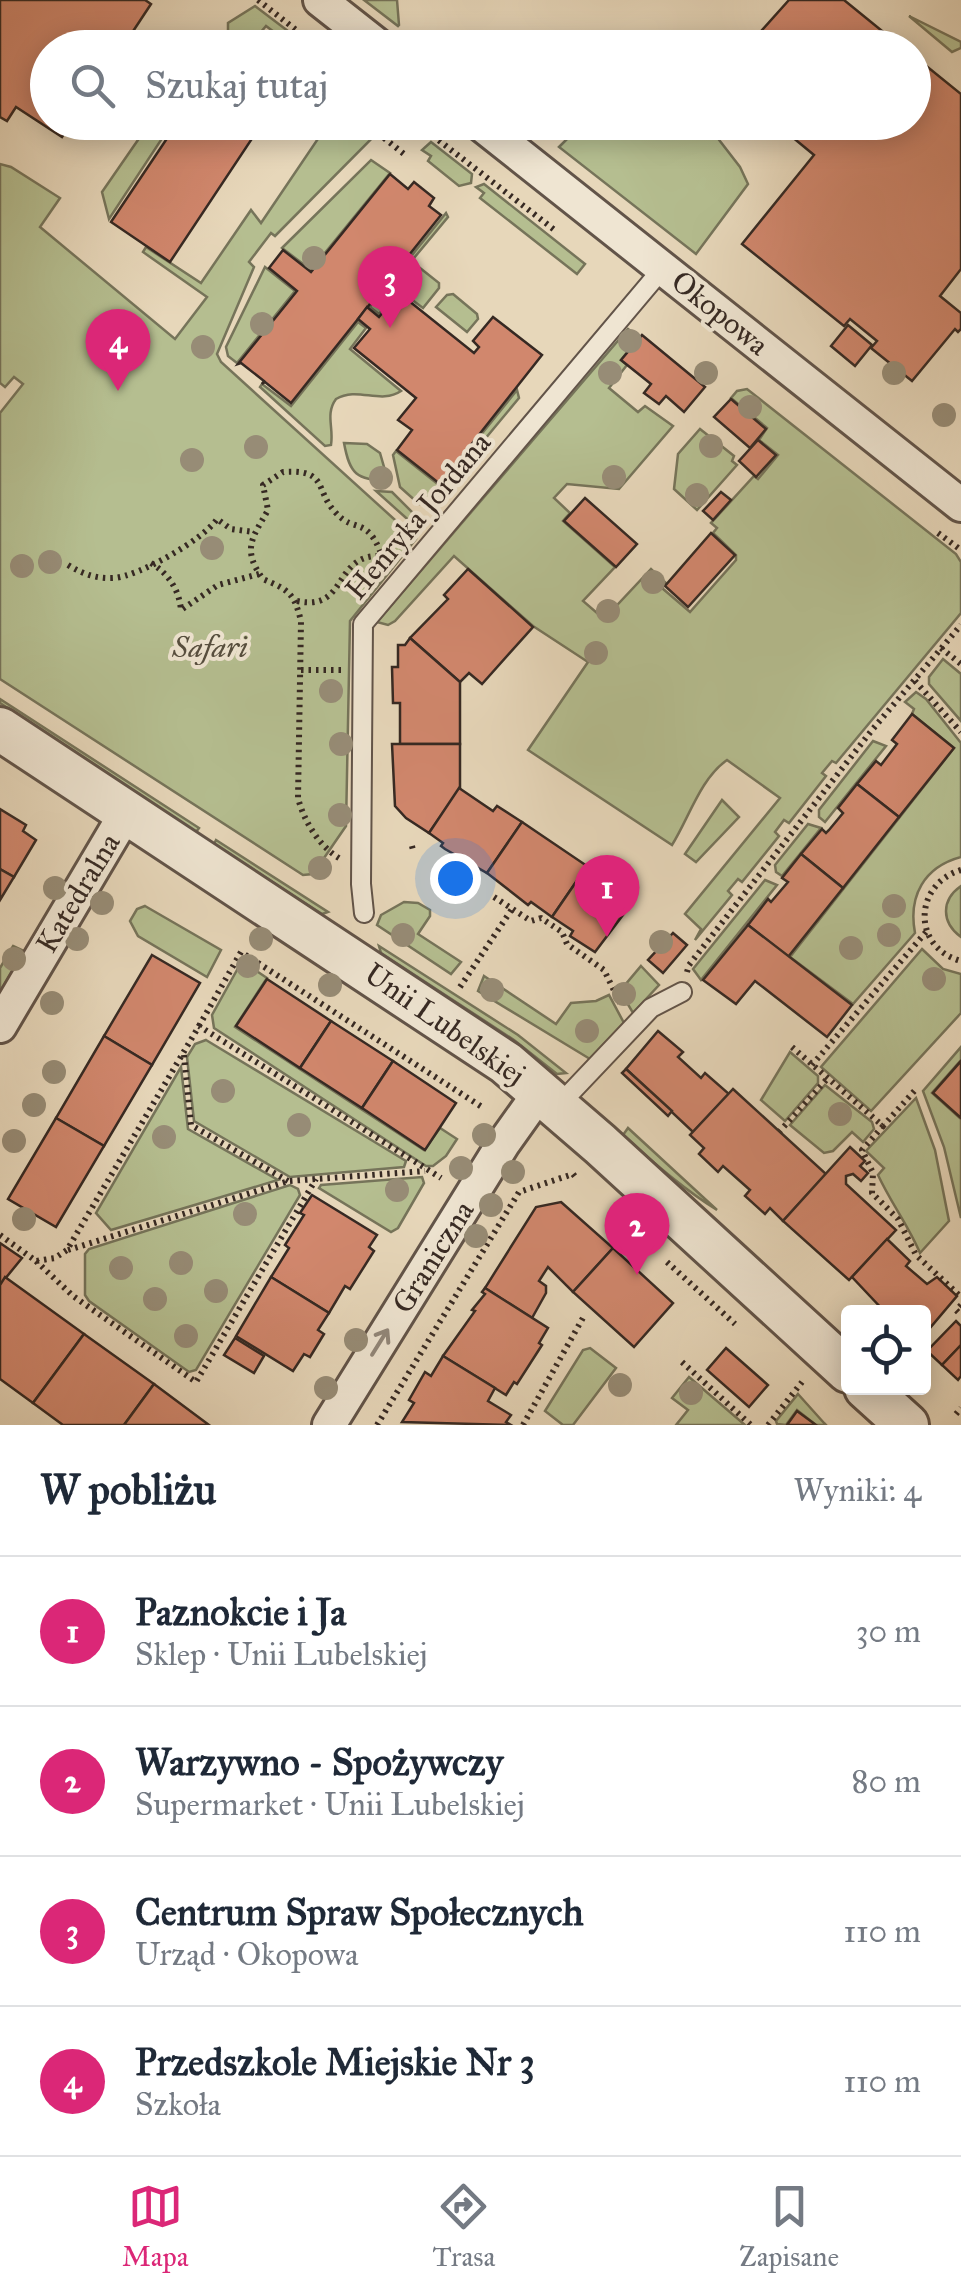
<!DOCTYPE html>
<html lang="pl">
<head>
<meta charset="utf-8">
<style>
	:root { --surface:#fff; --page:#f2f2f3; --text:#1f2937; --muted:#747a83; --line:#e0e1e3; --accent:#db2777 }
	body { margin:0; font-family:"IM FELL Great Primer",serif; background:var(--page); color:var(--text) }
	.controls { position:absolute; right:30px; bottom:30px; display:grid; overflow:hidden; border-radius:10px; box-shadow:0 5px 25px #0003 }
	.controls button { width:90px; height:90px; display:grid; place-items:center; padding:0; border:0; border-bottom:2px solid var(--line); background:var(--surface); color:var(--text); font:50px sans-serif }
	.you { position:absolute; left:455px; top:878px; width:35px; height:35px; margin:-25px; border:8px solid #fff; border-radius:50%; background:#1a73e8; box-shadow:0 0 0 15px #1a73e833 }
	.badge { display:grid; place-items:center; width:65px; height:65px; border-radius:50%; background:var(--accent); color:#fff; font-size:32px; font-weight:700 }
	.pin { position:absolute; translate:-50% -82px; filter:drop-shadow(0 2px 5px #0008) }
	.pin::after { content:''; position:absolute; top:52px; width:35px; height:30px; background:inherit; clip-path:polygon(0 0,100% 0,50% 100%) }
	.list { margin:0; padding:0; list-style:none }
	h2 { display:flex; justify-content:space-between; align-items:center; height:130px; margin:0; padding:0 40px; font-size:42px }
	h2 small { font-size:32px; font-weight:400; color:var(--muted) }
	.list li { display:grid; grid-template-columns:65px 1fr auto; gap:30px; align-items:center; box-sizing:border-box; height:150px; padding:0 40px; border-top:2px solid var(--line) }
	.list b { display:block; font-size:38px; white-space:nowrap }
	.list p { margin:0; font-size:32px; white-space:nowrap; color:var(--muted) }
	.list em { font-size:32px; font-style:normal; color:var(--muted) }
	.icon { flex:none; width:55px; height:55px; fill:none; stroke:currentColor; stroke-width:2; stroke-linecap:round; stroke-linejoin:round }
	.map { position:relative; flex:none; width:961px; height:1425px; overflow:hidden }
	.search { position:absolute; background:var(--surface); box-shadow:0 5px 25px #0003; left:30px; right:30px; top:30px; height:110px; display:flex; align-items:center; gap:25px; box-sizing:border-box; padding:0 35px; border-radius:55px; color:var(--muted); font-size:38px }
	.sheet { height:730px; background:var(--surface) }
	nav { display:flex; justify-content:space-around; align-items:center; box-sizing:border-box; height:140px; border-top:2px solid var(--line); background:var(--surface); font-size:28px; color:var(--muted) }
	nav a { display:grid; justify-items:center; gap:5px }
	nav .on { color:var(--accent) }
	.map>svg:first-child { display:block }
</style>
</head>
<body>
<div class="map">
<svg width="961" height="1425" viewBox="0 0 961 1425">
	<rect width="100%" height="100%" fill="#e7d7ba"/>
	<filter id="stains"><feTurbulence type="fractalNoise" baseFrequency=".002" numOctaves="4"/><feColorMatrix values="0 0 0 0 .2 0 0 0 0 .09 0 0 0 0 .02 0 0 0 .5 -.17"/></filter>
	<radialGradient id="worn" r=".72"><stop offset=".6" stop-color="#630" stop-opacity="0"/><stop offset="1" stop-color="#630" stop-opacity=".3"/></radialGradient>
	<g fill="#b5be90" stroke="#76745a" stroke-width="2.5">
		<path d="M364,0H397L399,25L398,26Z"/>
		<path d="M255,6L309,47H294L266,26L250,45L228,33V23Z"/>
		<path d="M909,16L961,42V48L952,52Z"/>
		<path d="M324,123H393L383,127L275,236L271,233L249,262L254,267L217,354L221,362L416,539L350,621L346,826L313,874L303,875L0,679V413L23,384L14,377L5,387L0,383V164L11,167L60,198L40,227L175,339L207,297L143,252L146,247L201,283L251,210L261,223L326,127Z"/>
		<path d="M583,123H706L740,167L748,184L696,254L559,147Z"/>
		<path d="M149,124L165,134L109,219L102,192Z"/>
		<path d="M431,142L472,174L471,183L459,186L428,161L431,156L422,150Z"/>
		<path d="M371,160L390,173L311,270L282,248Z"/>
		<path d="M484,184L585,264L577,274L480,198L484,193L476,187Z"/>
		<path d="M446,213L448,217L414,258L415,264L439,283V288L423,308L399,290L379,314L370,307Z"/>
		<path d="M265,267L295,291L237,363L228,356L226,347Z"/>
		<path d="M453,294L477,314L478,319L467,332L436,307L447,295Z"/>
		<path d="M358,322L366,328L350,349L401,391C380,405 358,386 336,399C325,414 334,428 331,445L325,446L260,387L262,384L291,406Z"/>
		<path d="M628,329L639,337L621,360L627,365L609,388L638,412L645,406L673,426L619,489L567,484L554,498L570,513L563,521L615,567L583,601L604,619L651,569L666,583L662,588L690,612L736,560V555L713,533L717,528L711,523L754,476L758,479L778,455L759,440L767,428L731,398L737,391L747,389L956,554L961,562V613L836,763L832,761L822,773L826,776L789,823L784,820L775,832L779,836L742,882L738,879L728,891L732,895L695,940L701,929L685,914L780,798L727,760C700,779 689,818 672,845L528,750L588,662L533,626L454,556L395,621L388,625L377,622Z"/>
		<path d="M517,390L519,398L470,457H463Z"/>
		<path d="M700,429L734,456L732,461L737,465L697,510L674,489L678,454Z"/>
		<path d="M344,443L367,444L380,453L388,481C356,479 350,475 344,443Z"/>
		<path d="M396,451L439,485L456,466L457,472L430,504H419L400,487L393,455Z"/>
		<path d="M376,491L392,492L415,515L416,522L414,525Z"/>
		<path d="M943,659L961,674V721L929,684V677Z"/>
		<path d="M916,692L926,699L961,743V857C924,867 908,896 915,933L853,1004L790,957L954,748L912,714L914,709L905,702Z"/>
		<path d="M0,699L199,828L196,832L0,703Z"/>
		<path d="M873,741L886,746L825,822L819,817V810Z"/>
		<path d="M722,800L739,817L696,862L685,854Z"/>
		<path d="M808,824L821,828L782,876L776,872L775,865Z"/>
		<path d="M216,840L328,912L322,914L214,844Z"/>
		<path d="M765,880L777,885L701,980L693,969Z"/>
		<path d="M961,886V937C941,922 941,900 961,886Z"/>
		<path d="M404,902L418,903L430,910V916L418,934L461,962L451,974L377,925L381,915Z"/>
		<path d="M145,906L221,950L207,977L138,936L130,921L137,909Z"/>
		<path d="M13,946L24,951L0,992V968Z"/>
		<path d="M379,946L518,1035L566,1073L557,1074L514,1040L381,953Z"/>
		<path d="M922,949L943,969L961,974V1013L871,1111L821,1067Z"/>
		<path d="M242,961L267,978L235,1027L424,1150L440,1128L457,1139L446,1156L433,1166H426L214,1028L212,1015Z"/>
		<path d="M641,966L659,985L633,1013L620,991Z"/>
		<path d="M484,976L556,1024L571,1003L596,1001L609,995L624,1023L590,1059L478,991Z"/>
		<path d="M206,1040L406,1161L404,1167L290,1177L194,1121L187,1057L195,1044Z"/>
		<path d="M961,1047V1060L932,1093L961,1119V1218L944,1147L923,1091Z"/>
		<path d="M790,1052L818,1076V1083L785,1121L761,1100Z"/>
		<path d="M181,1067L188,1129L278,1180L111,1230L96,1213Z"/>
		<path d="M825,1085L872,1122L874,1129L863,1142L852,1132L833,1151L824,1153L790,1125Z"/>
		<path d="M916,1098L935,1150L949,1221L920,1253C908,1225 891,1203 878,1175L884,1168L866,1151Z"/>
		<path d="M628,1128L717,1210C682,1188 653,1163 623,1135Z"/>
		<path d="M422,1177L424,1183L398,1228L391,1232L319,1188L321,1185Z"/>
		<path d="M290,1185L298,1189L300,1195L196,1370L189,1372L89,1301L85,1295V1254L89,1249Z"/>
		<path d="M590,1348L616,1368L573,1425H563L545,1411L583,1350Z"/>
		<path d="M689,1377L745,1425H676L688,1410L672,1398Z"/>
		<path d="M798,1394L824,1423L826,1425H816L797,1410L786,1425L777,1424L776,1421Z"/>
	</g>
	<g fill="#d1876d" stroke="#362923" stroke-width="2.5">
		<path d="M0,0H145L151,4L122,48H48V122H72L62,137L16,107L7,121L0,117Z"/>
		<path d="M789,0H844L903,48H751L757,40L754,39Z"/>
		<path d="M914,56L961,94V269L940,296L961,313V329L958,332L955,329L912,381L871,348L877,341L850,319L844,326L742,244L814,155L774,122H914Z"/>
		<path d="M178,122H263L170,262L111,222Z"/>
		<path d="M390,174L408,189L414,182L434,198L429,206L441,215L291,403L265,382L262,384L264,381L241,363L238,364L297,291L269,268L283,250L311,272Z"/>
		<path d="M399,293L474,353L479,347L473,341L493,317L542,355L440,484L397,450L412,430L398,420L416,398L354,348L370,329L358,319L367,307L379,317Z"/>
		<path d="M848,325L872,345L855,366L831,346Z"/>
		<path d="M642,335L705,387L684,412L666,396L659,404L644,393L651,384L621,360Z"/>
		<path d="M731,399L766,429L750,448L714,417Z"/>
		<path d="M758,440L776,455L756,477L739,461Z"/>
		<path d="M721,492L731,500L713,520L703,511Z"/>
		<path d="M585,498L637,544L616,567L564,521Z"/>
		<path d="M711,533L735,555L688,607L665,586Z"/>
		<path d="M468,569L533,627L482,684L469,673L460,682L410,638L448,599L444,595Z"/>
		<path d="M410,638L460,682V744H400V703H393L392,667H398V645H405Z"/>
		<path d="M912,714L954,748L899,817L857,784L876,761L881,765L897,744L892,740Z"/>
		<path d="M392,744H460V789L429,833L406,818L395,806Z"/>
		<path d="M857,784L899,817L843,888L801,854L822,829L826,833L829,830L843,813L838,808Z"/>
		<path d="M459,788L493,811L497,806L522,822L487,873L445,849L441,846L443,843L429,833Z"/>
		<path d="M0,809L26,825L23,831L36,840L14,877L0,869Z"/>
		<path d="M522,822L587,866L552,917L531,902L528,905L487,873Z"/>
		<path d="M801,854L843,888L788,957L748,925L768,899L771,902L788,882L782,878Z"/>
		<path d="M587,866L635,899L595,952L570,936L573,931L552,917Z"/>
		<path d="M0,869L14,877L0,900Z"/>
		<path d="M748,925L852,1005L827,1037L755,981L736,1004L703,980Z"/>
		<path d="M673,933L687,945L663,973L648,960Z"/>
		<path d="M152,955L200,983L152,1065L104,1036Z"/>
		<path d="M267,979L331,1021L300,1068L236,1026Z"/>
		<path d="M331,1021L393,1061L362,1108L300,1068Z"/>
		<path d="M658,1031L683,1052L678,1057L701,1078L705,1073L729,1094L693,1132L626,1069Z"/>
		<path d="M104,1036L152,1065L104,1146L56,1118Z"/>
		<path d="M393,1061L456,1103L425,1150L362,1108Z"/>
		<path d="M961,1061V1118L933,1093Z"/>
		<path d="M626,1069L672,1111L668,1116L622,1073Z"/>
		<path d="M733,1089L826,1174L783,1221L770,1208L765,1214L745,1196L750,1190L723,1166L718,1172L699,1154L704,1148L690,1135Z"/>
		<path d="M56,1118L104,1146L56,1227L8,1199Z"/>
		<path d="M850,1147L865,1161L860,1166L868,1173L861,1181L853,1174L846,1176V1184L896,1230L849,1280L783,1221Z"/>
		<path d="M312,1195L377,1235L369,1247L374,1251L350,1289L345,1286L329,1313L271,1277L289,1248L285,1245L304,1215L300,1213Z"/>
		<path d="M561,1202L613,1248L573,1292L548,1267L539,1281L546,1286V1293L532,1318L485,1288L536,1207Z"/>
		<path d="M887,1239L910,1261L906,1266L927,1284L937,1277L957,1296L924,1335V1312H885L852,1277Z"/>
		<path d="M0,1243L22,1258L0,1285Z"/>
		<path d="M613,1248L673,1303L634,1347L573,1292Z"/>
		<path d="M5,1277L84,1334L33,1403L0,1379V1285Z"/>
		<path d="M271,1277L329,1313L318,1330L324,1334L310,1357L304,1354L293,1371L236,1336Z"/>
		<path d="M485,1288L548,1328L539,1343L542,1345L517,1384L514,1382L506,1395L443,1356L475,1311L472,1310L485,1294L482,1292Z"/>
		<path d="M956,1321L961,1326V1345L942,1365L927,1351Z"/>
		<path d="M84,1334L154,1384L124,1425H63L33,1403Z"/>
		<path d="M235,1338L264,1356L254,1373L224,1355Z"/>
		<path d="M961,1345V1376L958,1380L942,1365Z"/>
		<path d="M726,1348L768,1385L749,1407L707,1370Z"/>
		<path d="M443,1356L495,1388L488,1401L511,1415L506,1422L511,1425L402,1422L414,1403L409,1400L425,1372L431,1376Z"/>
		<path d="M154,1384L209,1425H124Z"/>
		<path d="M797,1411L816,1425H787Z"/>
	</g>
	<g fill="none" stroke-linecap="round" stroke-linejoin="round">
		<g stroke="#625449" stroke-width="22">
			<g id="service">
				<path d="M364,913L361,884L363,624L663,268"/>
				<path d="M558,1106L651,1008L682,992"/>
			</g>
		</g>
		<g stroke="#625449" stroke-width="38">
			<g id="minor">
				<path d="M320,0L381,48"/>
				<path d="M478,122L961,505"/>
				<path d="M0,1026L126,813"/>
				<path d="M329,1425L503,1144L540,1092"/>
			</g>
		</g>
		<g stroke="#625449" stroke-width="48">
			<g id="tertiary">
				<path d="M0,729L506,1063L600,1144L848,1371"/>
				<path d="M866,1388L907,1425"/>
			</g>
		</g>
		<g stroke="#362923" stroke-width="6" stroke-dasharray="2.5 5" stroke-linecap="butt">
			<path d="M258,0L319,48"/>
			<path d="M415,122L556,231"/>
			<path d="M396,125L397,122"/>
			<path d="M384,138L404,154"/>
			<path d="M938,533L961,550"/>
			<path d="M151,563C169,574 179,590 181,610L218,585L259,574"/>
			<path d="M68,565C83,574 96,579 114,578C139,576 203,540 217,519L231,529L254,532"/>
			<path d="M297,601C349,612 332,553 382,556"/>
			<path d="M941,648L961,664"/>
			<path d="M301,670H342"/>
			<path d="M915,681L961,732"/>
			<path d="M412,846L413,850"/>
			<path d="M339,858C319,846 304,821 298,798L301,621C294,593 289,590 263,579C241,549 253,537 268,510L263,485L283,472C329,469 314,490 336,513C355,534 367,515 382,556"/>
			<path d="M961,870C914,884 911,947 961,961"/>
			<path d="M494,897L531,921L541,918L562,932L567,944L604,970L622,1007"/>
			<path d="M687,972L689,965L872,730L961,625"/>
			<path d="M460,987L512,909"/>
			<path d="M199,1026L241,952L482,1107"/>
			<path d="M792,1047L883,1126L917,1088"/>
			<path d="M184,1055L191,1125L288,1181"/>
			<path d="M812,1065L926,932"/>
			<path d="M883,1126L862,1150L873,1173L872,1193L898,1219L916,1255L961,1297"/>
			<path d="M779,1132L827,1079"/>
			<path d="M0,1235L36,1261L55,1258L67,1250L199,1026L441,1178"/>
			<path d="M68,1250L289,1181L425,1171"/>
			<path d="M36,1261L73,1296L196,1382L316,1179"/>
			<path d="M667,1262L735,1324"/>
			<path d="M961,1305L956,1310L961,1315"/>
			<path d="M682,1362L751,1425"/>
			<path d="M956,1414L961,1408"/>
			<path d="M377,1425L519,1192L573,1174L577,1179"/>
			<path d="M523,1425L584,1316"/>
			<path d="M768,1425L802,1382"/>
		</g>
		<use href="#service" stroke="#efe5d2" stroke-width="18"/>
		<use href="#minor" stroke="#efe5d2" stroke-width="32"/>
		<use href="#tertiary" stroke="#efe5d2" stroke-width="42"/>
	</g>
	<g fill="#978c76">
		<circle cx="314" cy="258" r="12"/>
		<circle cx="262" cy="324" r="12"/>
		<circle cx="630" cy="341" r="12"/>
		<circle cx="203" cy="347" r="12"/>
		<circle cx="610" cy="373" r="12"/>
		<circle cx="706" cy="373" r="12"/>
		<circle cx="894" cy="373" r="12"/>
		<circle cx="750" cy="407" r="12"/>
		<circle cx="944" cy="415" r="12"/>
		<circle cx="711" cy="446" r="12"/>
		<circle cx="256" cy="447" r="12"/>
		<circle cx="192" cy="460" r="12"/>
		<circle cx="614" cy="477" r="12"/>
		<circle cx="381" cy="478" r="12"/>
		<circle cx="697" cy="495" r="12"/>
		<circle cx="212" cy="548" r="12"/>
		<circle cx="50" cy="562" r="12"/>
		<circle cx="22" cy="566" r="12"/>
		<circle cx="653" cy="582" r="12"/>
		<circle cx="608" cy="611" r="12"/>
		<circle cx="596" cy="653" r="12"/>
		<circle cx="331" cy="691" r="12"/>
		<circle cx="341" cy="744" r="12"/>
		<circle cx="340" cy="815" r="12"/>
		<circle cx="320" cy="868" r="12"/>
		<circle cx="55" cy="888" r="12"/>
		<circle cx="102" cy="903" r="12"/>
		<circle cx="894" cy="906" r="12"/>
		<circle cx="403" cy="935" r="12"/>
		<circle cx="889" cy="935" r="12"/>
		<circle cx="77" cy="939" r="12"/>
		<circle cx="261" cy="939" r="12"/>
		<circle cx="661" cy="942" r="12"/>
		<circle cx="851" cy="948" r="12"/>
		<circle cx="14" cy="959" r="12"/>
		<circle cx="248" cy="966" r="12"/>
		<circle cx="934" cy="979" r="12"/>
		<circle cx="330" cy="985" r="12"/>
		<circle cx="492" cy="990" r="12"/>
		<circle cx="624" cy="994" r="12"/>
		<circle cx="52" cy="1003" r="12"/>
		<circle cx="587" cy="1031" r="12"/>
		<circle cx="54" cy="1072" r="12"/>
		<circle cx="223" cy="1091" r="12"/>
		<circle cx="34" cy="1105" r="12"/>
		<circle cx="840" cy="1114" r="12"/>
		<circle cx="299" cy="1125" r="12"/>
		<circle cx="484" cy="1135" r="12"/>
		<circle cx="164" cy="1137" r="12"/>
		<circle cx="14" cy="1141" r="12"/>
		<circle cx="461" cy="1168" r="12"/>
		<circle cx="513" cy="1172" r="12"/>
		<circle cx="397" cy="1190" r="12"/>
		<circle cx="491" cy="1205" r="12"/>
		<circle cx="245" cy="1214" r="12"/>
		<circle cx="24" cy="1219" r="12"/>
		<circle cx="476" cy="1236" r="12"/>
		<circle cx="181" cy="1263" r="12"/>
		<circle cx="121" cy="1268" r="12"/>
		<circle cx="216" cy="1291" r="12"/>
		<circle cx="155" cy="1299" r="12"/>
		<circle cx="186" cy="1336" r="12"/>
		<circle cx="356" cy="1340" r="12"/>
		<circle cx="620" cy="1385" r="12"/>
		<circle cx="326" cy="1388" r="12"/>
		<circle cx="691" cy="1393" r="12"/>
	</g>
	<defs><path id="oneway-shaft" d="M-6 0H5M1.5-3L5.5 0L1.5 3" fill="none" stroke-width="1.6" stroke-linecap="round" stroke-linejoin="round" transform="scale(2.5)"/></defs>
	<use stroke="#92877a" href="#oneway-shaft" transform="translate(380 1342) rotate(-58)"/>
	<g text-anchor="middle" stroke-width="8" stroke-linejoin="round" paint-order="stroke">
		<g font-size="30" fill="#362923" stroke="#efe5d2">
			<text transform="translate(720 313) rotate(39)" y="10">Okopowa</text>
			<text transform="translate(418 516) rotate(-50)" y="10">Henryka Jordana</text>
			<text transform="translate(78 893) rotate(-59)" y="10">Katedralna</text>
			<text transform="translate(445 1024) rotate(35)" y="10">Unii Lubelskiej</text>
			<text transform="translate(433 1257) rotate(-58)" y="10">Graniczna</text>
		</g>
		<g font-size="30" font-style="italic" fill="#564e3e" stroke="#efe5d2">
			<text x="210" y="657">Safari</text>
		</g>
	</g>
	<rect width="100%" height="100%" filter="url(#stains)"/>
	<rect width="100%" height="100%" fill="url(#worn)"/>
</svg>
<div class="controls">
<button><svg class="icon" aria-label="locate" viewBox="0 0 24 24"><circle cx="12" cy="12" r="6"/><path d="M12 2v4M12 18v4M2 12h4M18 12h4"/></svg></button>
</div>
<div class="you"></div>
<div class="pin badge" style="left:607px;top:937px">1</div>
<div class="pin badge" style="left:637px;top:1275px">2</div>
<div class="pin badge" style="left:390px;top:328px">3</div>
<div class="pin badge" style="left:118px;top:391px">4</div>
<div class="search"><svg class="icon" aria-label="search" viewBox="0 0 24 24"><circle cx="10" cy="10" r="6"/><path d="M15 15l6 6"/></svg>Szukaj tutaj</div>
</div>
<section class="sheet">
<h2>W pobliżu<small>Wyniki: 4</small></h2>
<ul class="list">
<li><span class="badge">1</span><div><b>Paznokcie i Ja</b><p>Sklep · Unii Lubelskiej</p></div><em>30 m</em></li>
<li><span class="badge">2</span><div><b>Warzywno - Spożywczy</b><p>Supermarket · Unii Lubelskiej</p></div><em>80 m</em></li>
<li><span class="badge">3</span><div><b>Centrum Spraw Społecznych</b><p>Urząd · Okopowa</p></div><em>110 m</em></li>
<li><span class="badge">4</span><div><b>Przedszkole Miejskie Nr 3</b><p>Szkoła</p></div><em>110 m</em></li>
</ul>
</section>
<nav>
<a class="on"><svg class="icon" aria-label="map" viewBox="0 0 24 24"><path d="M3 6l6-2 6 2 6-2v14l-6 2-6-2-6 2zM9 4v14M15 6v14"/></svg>Mapa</a>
<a><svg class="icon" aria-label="directions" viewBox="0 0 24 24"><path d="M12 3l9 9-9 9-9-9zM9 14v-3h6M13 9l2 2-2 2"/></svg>Trasa</a>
<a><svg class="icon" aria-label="saved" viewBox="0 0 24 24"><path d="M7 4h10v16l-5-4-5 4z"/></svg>Zapisane</a>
</nav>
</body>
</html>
